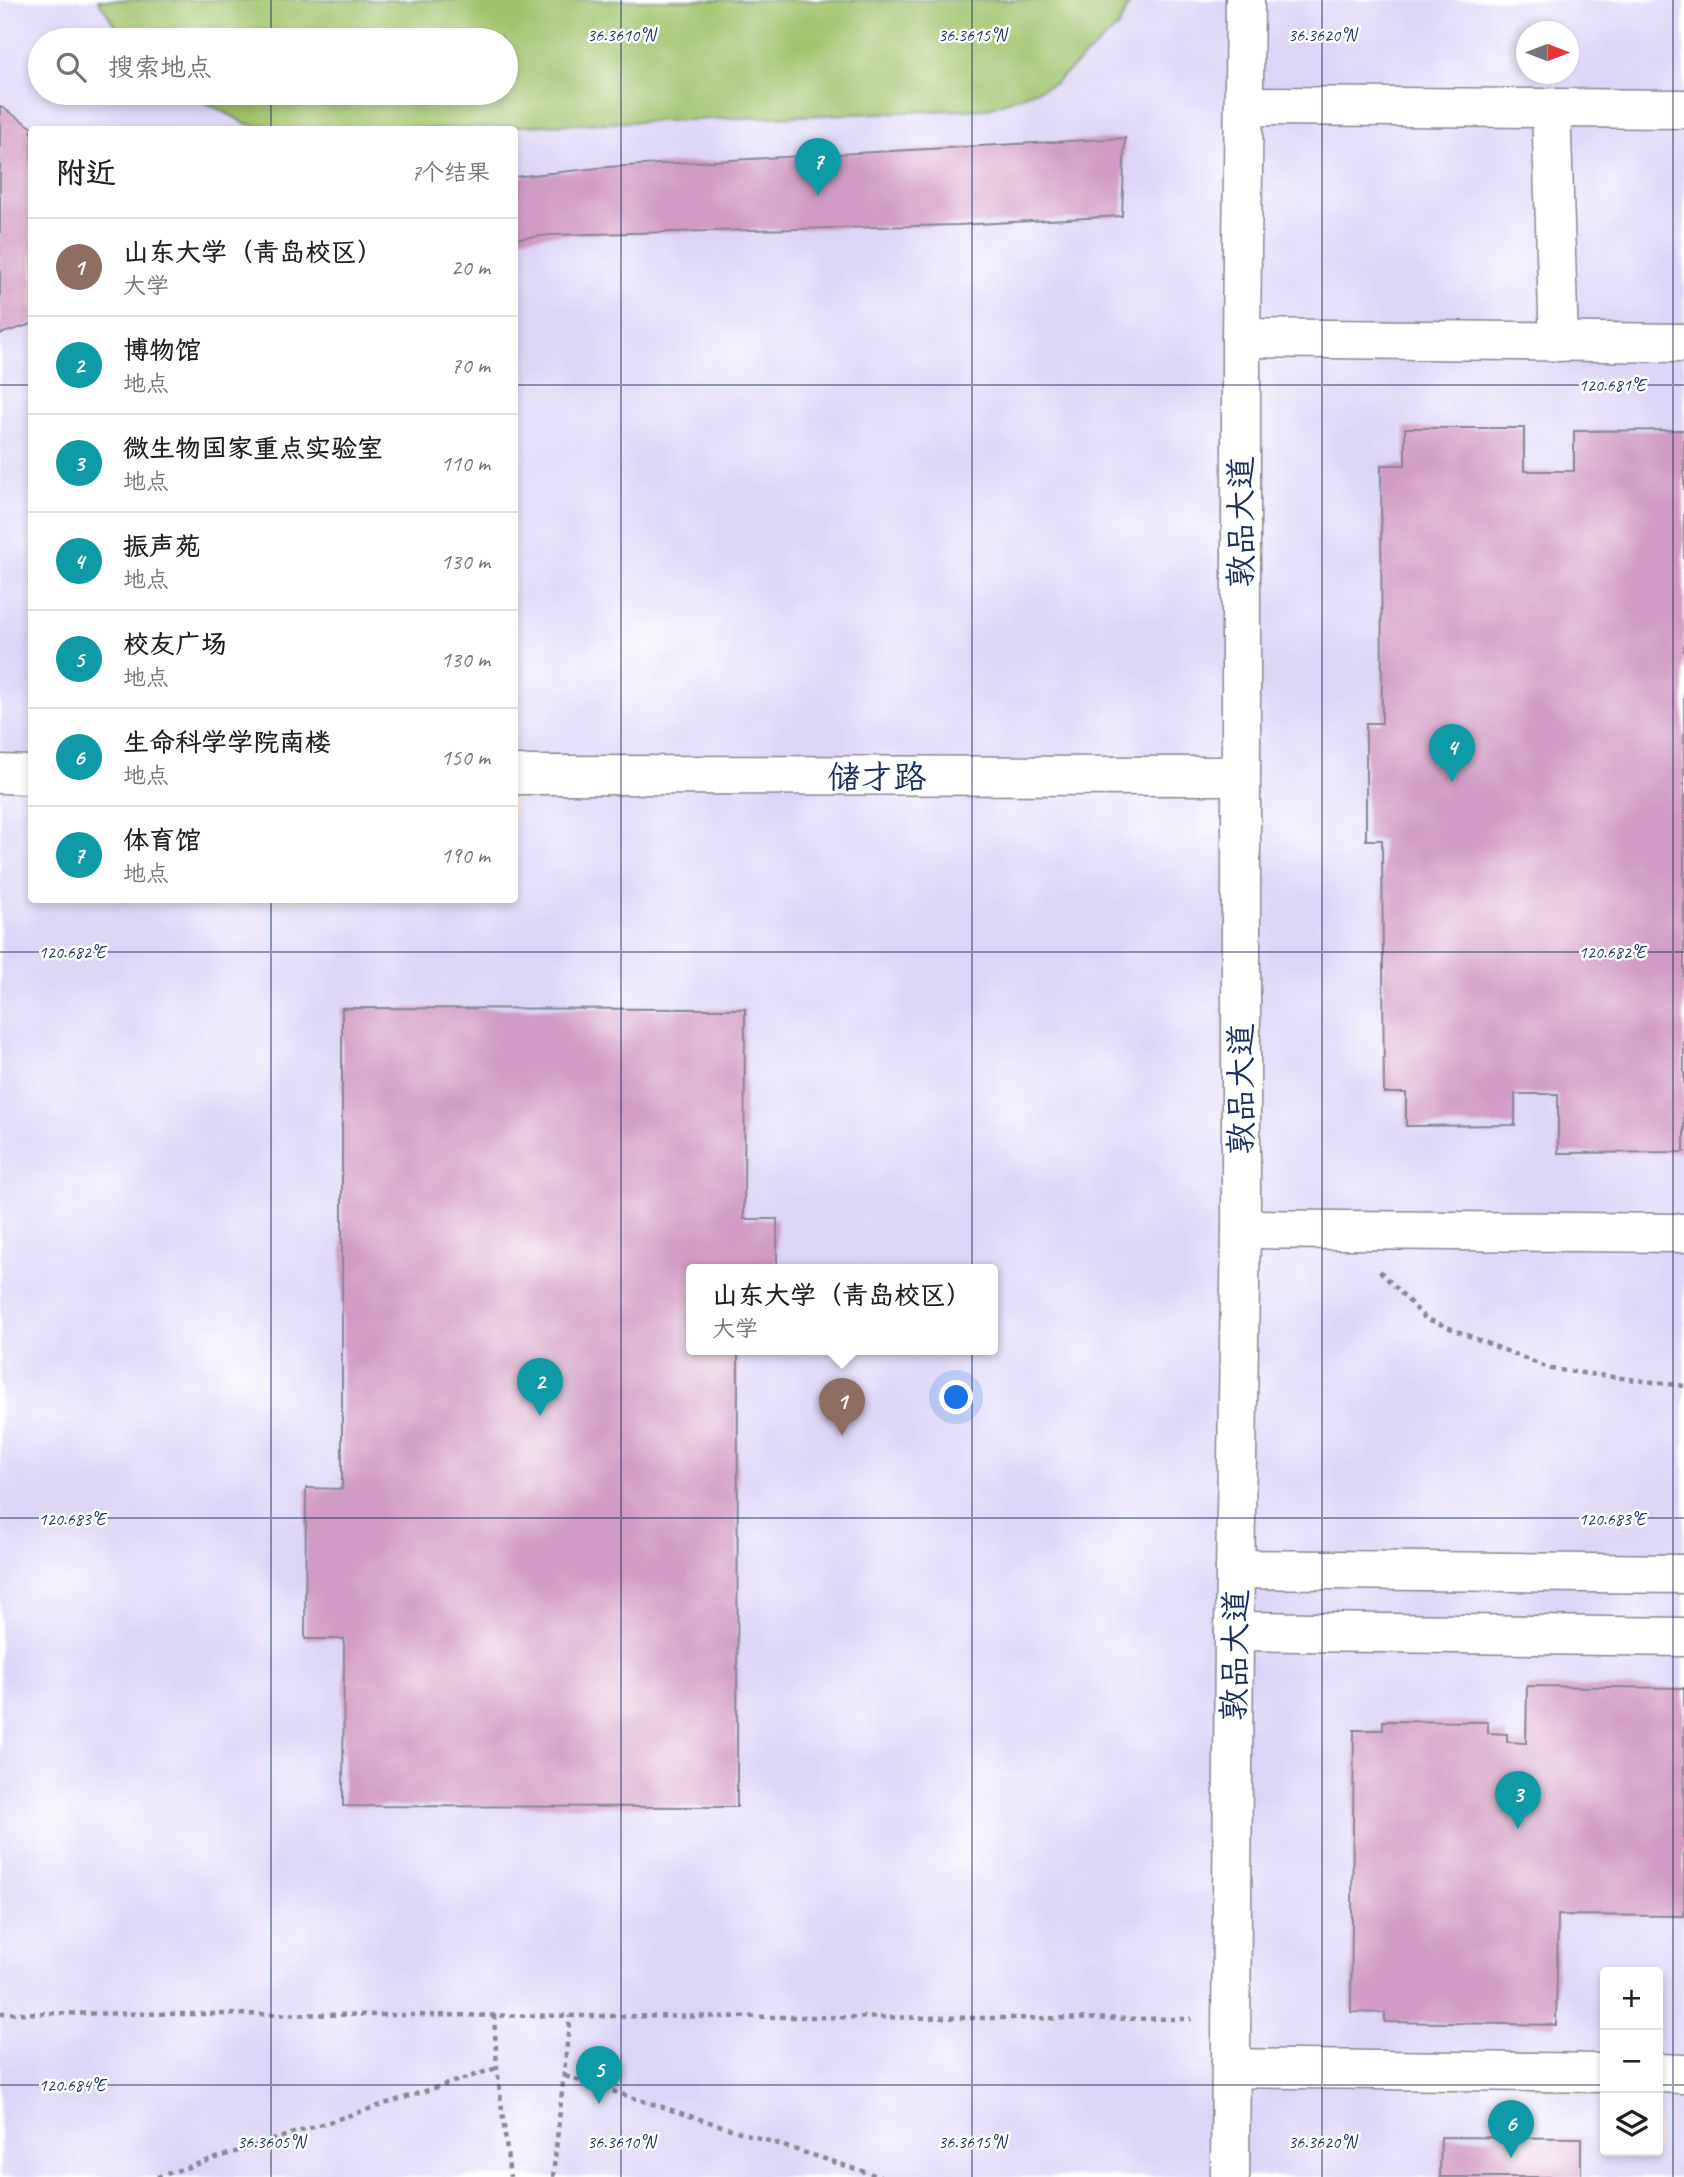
<!DOCTYPE html>
<html lang="zh">
<head>
<meta charset="utf-8">
<style>
	:root { --surface:#fff; --page:#f2f2f2; --text:#202124; --muted:#757577; --line:#e0e0e0; --accent:#7c3aed }
	body { margin:0; font-family:Caveat,"LXGW WenKai TC",sans-serif; background:var(--page); color:var(--text) }
	.controls { position:absolute; right:21px; bottom:21px; display:grid; overflow:hidden; border-radius:7px; box-shadow:0 4px 10px #0003 }
	.controls button { width:63px; height:63px; display:grid; place-items:center; padding:0; border:0; border-bottom:2px solid var(--line); background:var(--surface); color:var(--text); font:35px sans-serif }
	.compass { position:absolute; left:1516px; top:21px; width:63px; height:63px; border-radius:50%; background:var(--surface); box-shadow:0 4px 10px #0003; rotate:90deg }
	.you { position:absolute; left:957px; top:1398px; width:24px; height:24px; margin:-18px; border:5px solid #fff; border-radius:50%; background:#1a73e8; box-shadow:0 0 0 10px #1a73e833 }
	.badge { display:grid; place-items:center; width:46px; height:46px; border-radius:50%; background:var(--accent); color:#fff; font-size:23px; font-weight:700 }
	.pin { position:absolute; translate:-50% -58px; filter:drop-shadow(0 2px 4px #0008) }
	.pin::after { content:''; position:absolute; top:37px; width:24px; height:21px; background:inherit; clip-path:polygon(0 0,100% 0,50% 100%) }
	.popup { position:absolute; left:686px; top:1264px; width:312px; height:91px; box-sizing:border-box; display:grid; place-content:center; border-radius:7px; background:var(--surface); filter:drop-shadow(0 2px 5px #0005); font-size:23px; white-space:nowrap; color:var(--muted) }
	.popup b { font-size:26px; color:var(--text) }
	.popup::after { content:''; position:absolute; left:50%; top:100%; margin-left:-14px; border:14px solid transparent; border-top-color:var(--surface) }
	.list { margin:0; padding:0; list-style:none }
	h2 { display:flex; justify-content:space-between; align-items:center; height:91px; margin:0; padding:0 28px; font-size:30px }
	h2 small { font-size:23px; font-weight:400; color:var(--muted) }
	.list li { display:grid; grid-template-columns:46px 1fr auto; gap:21px; align-items:center; box-sizing:border-box; height:98px; padding:0 28px; border-top:2px solid var(--line) }
	.list b { display:block; font-size:26px; white-space:nowrap }
	.list p { margin:0; font-size:23px; white-space:nowrap; color:var(--muted) }
	.list em { font-size:23px; font-style:normal; color:var(--muted) }
	.icon { flex:none; width:38px; height:38px; fill:none; stroke:currentColor; stroke-width:2; stroke-linecap:round; stroke-linejoin:round }
	.map { position:relative; flex:none; width:1684px; height:2177px; overflow:hidden }
	.search { position:absolute; background:var(--surface); box-shadow:0 4px 10px #0003; left:28px; top:28px; width:490px; height:77px; display:flex; align-items:center; gap:18px; box-sizing:border-box; padding:0 24px; border-radius:38px; color:var(--muted); font-size:26px }
	.panel { position:absolute; background:var(--surface); box-shadow:0 4px 10px #0003; left:28px; top:126px; width:490px; height:777px; border-radius:7px }
	.map>svg:first-child { display:block }
</style>
</head>
<body>
<div class="map">
<svg width="1684" height="2177" viewBox="0 0 1684 2177">
	<rect width="100%" height="100%" fill="#fff"/>
	<filter id="ink" filterUnits="userSpaceOnUse"><feTurbulence type="fractalNoise" baseFrequency=".0143" numOctaves="2"/><feDisplacementMap in="SourceGraphic" scale="14" xChannelSelector="R" yChannelSelector="G"/><feConvolveMatrix kernelMatrix="1 2 1 2 8 2 1 2 1" color-interpolation-filters="sRGB"/></filter>
	<filter id="wash" filterUnits="userSpaceOnUse"><feTurbulence type="fractalNoise" baseFrequency=".00686" numOctaves="4" result="noise"/><feDisplacementMap in="SourceGraphic" scale="28" xChannelSelector="R" yChannelSelector="G"/><feGaussianBlur stdDeviation="1.57" result="paint"/><feColorMatrix in="noise" values="0 0 0 0 0 0 0 0 0 0 0 0 0 0 0 0 0 1.4 0 .05"/><feComposite in="paint" operator="in"/></filter>
	<g filter="url(#wash)">
		<rect width="100%" height="100%" fill="#f6e0c8"/>
		<path fill="#ddd5f6" fill-rule="evenodd" d="M0,0H1684V2177H0ZM1526,32H1568V74H1526ZM40,40H506V93H40ZM32,130H514V900H32ZM692,1270H992V1350H692ZM1605,1972H1658V2151H1605Z"/>
		<path fill="#a0c26b" stroke="#5e7864" stroke-width="2" d="M98,0H1131L1118,27L1054,84L986,109L442,129L283,130L247,124L188,93H506V40H125Z"/>
		<g id="blocks">
			<g fill="#d19bc3">
				<path d="M0,106L36,130H32V324L0,334Z"/>
				<path d="M1125,138L1122,216L958,225L551,235L514,239V177L608,167Z"/>
				<path d="M1405,428H1524V471H1574V431L1684,430V1152L1558,1153V1094H1515V1125L1406,1126V1093H1384L1382,840H1366V723H1382L1381,465H1405Z"/>
				<path d="M342,1008L745,1009L744,1219H777V1270H692V1350H738L737,1807L343,1806L344,1639H305L306,1488L342,1489Z"/>
				<path d="M1527,1686L1684,1688V1916L1558,1915L1556,2025L1385,2022V2013L1351,2012L1354,1730H1383V1721L1488,1722V1733L1507,1734V1742L1526,1743Z"/>
				<path d="M1441,2137L1581,2138V2177H1440Z"/>
			</g>
		</g>
	</g>
	<g filter="url(#ink)">
		<use href="#blocks" fill-opacity="0" stroke="#888893" stroke-width="2"/>
		<g fill="none" stroke-linecap="round" stroke-linejoin="round">
			<g stroke="#888893" stroke-width="41">
				<g id="minor">
					<path d="M1244,106L1684,109"/>
					<path d="M1551,107L1559,342"/>
					<path d="M1241,338L1684,343"/>
					<path d="M0,774L32,775"/>
					<path d="M514,775L1239,776"/>
					<path d="M1241,1229L1684,1233"/>
					<path d="M1235,1569L1684,1574"/>
					<path d="M1234,1631L1684,1637"/>
					<path d="M1231,2068L1605,2073"/>
					<path d="M1658,2073L1684,2074"/>
					<path d="M1230,2177L1234,1631L1241,1229V338L1245,0"/>
				</g>
			</g>
			<g stroke="#888893" stroke-width="4.5" stroke-dasharray="5 5" stroke-linecap="butt">
				<path d="M1380,1271L1425,1318L1551,1369L1684,1386"/>
				<path d="M0,2013L1192,2019"/>
				<path d="M494,2015L497,2068L510,2177"/>
				<path d="M565,2076L881,2177"/>
				<path d="M157,2177L497,2068"/>
				<path d="M553,2177L570,2016"/>
			</g>
			<use href="#minor" stroke="#fff" stroke-width="38"/>
		</g>
	</g>
	<path fill="none" stroke="#1b2f5e" stroke-width="2" stroke-opacity="0.45" d="M271,0V40M621,0V2177M972,0V2177M1322,0V2177M1673,0V2177M271,93V130M0,385H32M514,385H1684M271,900V2177M0,952H1684M0,1518H1684M0,2085H1605M1658,2085H1684"/>
	<g text-anchor="middle" stroke-width="5" stroke-linejoin="round" paint-order="stroke">
		<g font-size="33" fill="#1b2f5e" stroke="#fff">
			<text transform="translate(1240 522) rotate(-90)" y="12">敦品大道</text>
			<text x="877" y="788">储才路</text>
			<text transform="translate(1240 1089) rotate(-90)" y="12">敦品大道</text>
			<text transform="translate(1234 1655) rotate(-89)" y="12">敦品大道</text>
		</g>
	</g>
	<g font-size="18" text-anchor="middle" fill="#1b2f5e" stroke="#fff" stroke-width="5" stroke-linejoin="round" paint-order="stroke">
		<text x="621" y="41">36.3610°N</text>
		<text x="972" y="41">36.3615°N</text>
		<text x="1322" y="41">36.3620°N</text>
		<text x="1612" y="391">120.681°E</text>
		<text x="1612" y="958">120.682°E</text>
		<text x="72" y="958">120.682°E</text>
		<text x="1612" y="1525">120.683°E</text>
		<text x="72" y="1525">120.683°E</text>
		<text x="72" y="2091">120.684°E</text>
		<text x="271" y="2148">36.3605°N</text>
		<text x="621" y="2148">36.3610°N</text>
		<text x="972" y="2148">36.3615°N</text>
		<text x="1322" y="2148">36.3620°N</text>
	</g>
</svg>
<div class="controls">
<button>+</button>
<button>−</button>
<button><svg class="icon" aria-label="layers" viewBox="0 0 24 24"><path d="M12 4l9 5-9 5-9-5zM3 14l9 5 9-5"/></svg></button>
</div>
<svg class="compass" viewBox="-18 -18 36 36"><path d="M0-13l5 13h-10z" fill="#e53935"/><path d="M0 13l5-13h-10z" fill="#757577"/></svg>
<div class="you"></div>
<div class="pin badge" style="left:842px;top:1436px;background:#8d6e63">1</div>
<div class="popup"><b>山东大学（青岛校区）</b>大学</div>
<div class="pin badge" style="left:540px;top:1416px;background:#0f9aa8">2</div>
<div class="pin badge" style="left:1518px;top:1829px;background:#0f9aa8">3</div>
<div class="pin badge" style="left:1452px;top:782px;background:#0f9aa8">4</div>
<div class="pin badge" style="left:599px;top:2104px;background:#0f9aa8">5</div>
<div class="pin badge" style="left:1511px;top:2158px;background:#0f9aa8">6</div>
<div class="pin badge" style="left:818px;top:196px;background:#0f9aa8">7</div>
<div class="search"><svg class="icon" aria-label="search" viewBox="0 0 24 24"><circle cx="10" cy="10" r="6"/><path d="M15 15l6 6"/></svg>搜索地点</div>
<section class="panel">
<h2>附近<small>7个结果</small></h2>
<ul class="list">
<li><span class="badge" style="background:#8d6e63">1</span><div><b>山东大学（青岛校区）</b><p>大学</p></div><em>20 m</em></li>
<li><span class="badge" style="background:#0f9aa8">2</span><div><b>博物馆</b><p>地点</p></div><em>70 m</em></li>
<li><span class="badge" style="background:#0f9aa8">3</span><div><b>微生物国家重点实验室</b><p>地点</p></div><em>110 m</em></li>
<li><span class="badge" style="background:#0f9aa8">4</span><div><b>振声苑</b><p>地点</p></div><em>130 m</em></li>
<li><span class="badge" style="background:#0f9aa8">5</span><div><b>校友广场</b><p>地点</p></div><em>130 m</em></li>
<li><span class="badge" style="background:#0f9aa8">6</span><div><b>生命科学学院南楼</b><p>地点</p></div><em>150 m</em></li>
<li><span class="badge" style="background:#0f9aa8">7</span><div><b>体育馆</b><p>地点</p></div><em>190 m</em></li>
</ul>
</section>
</div>
</body>
</html>
